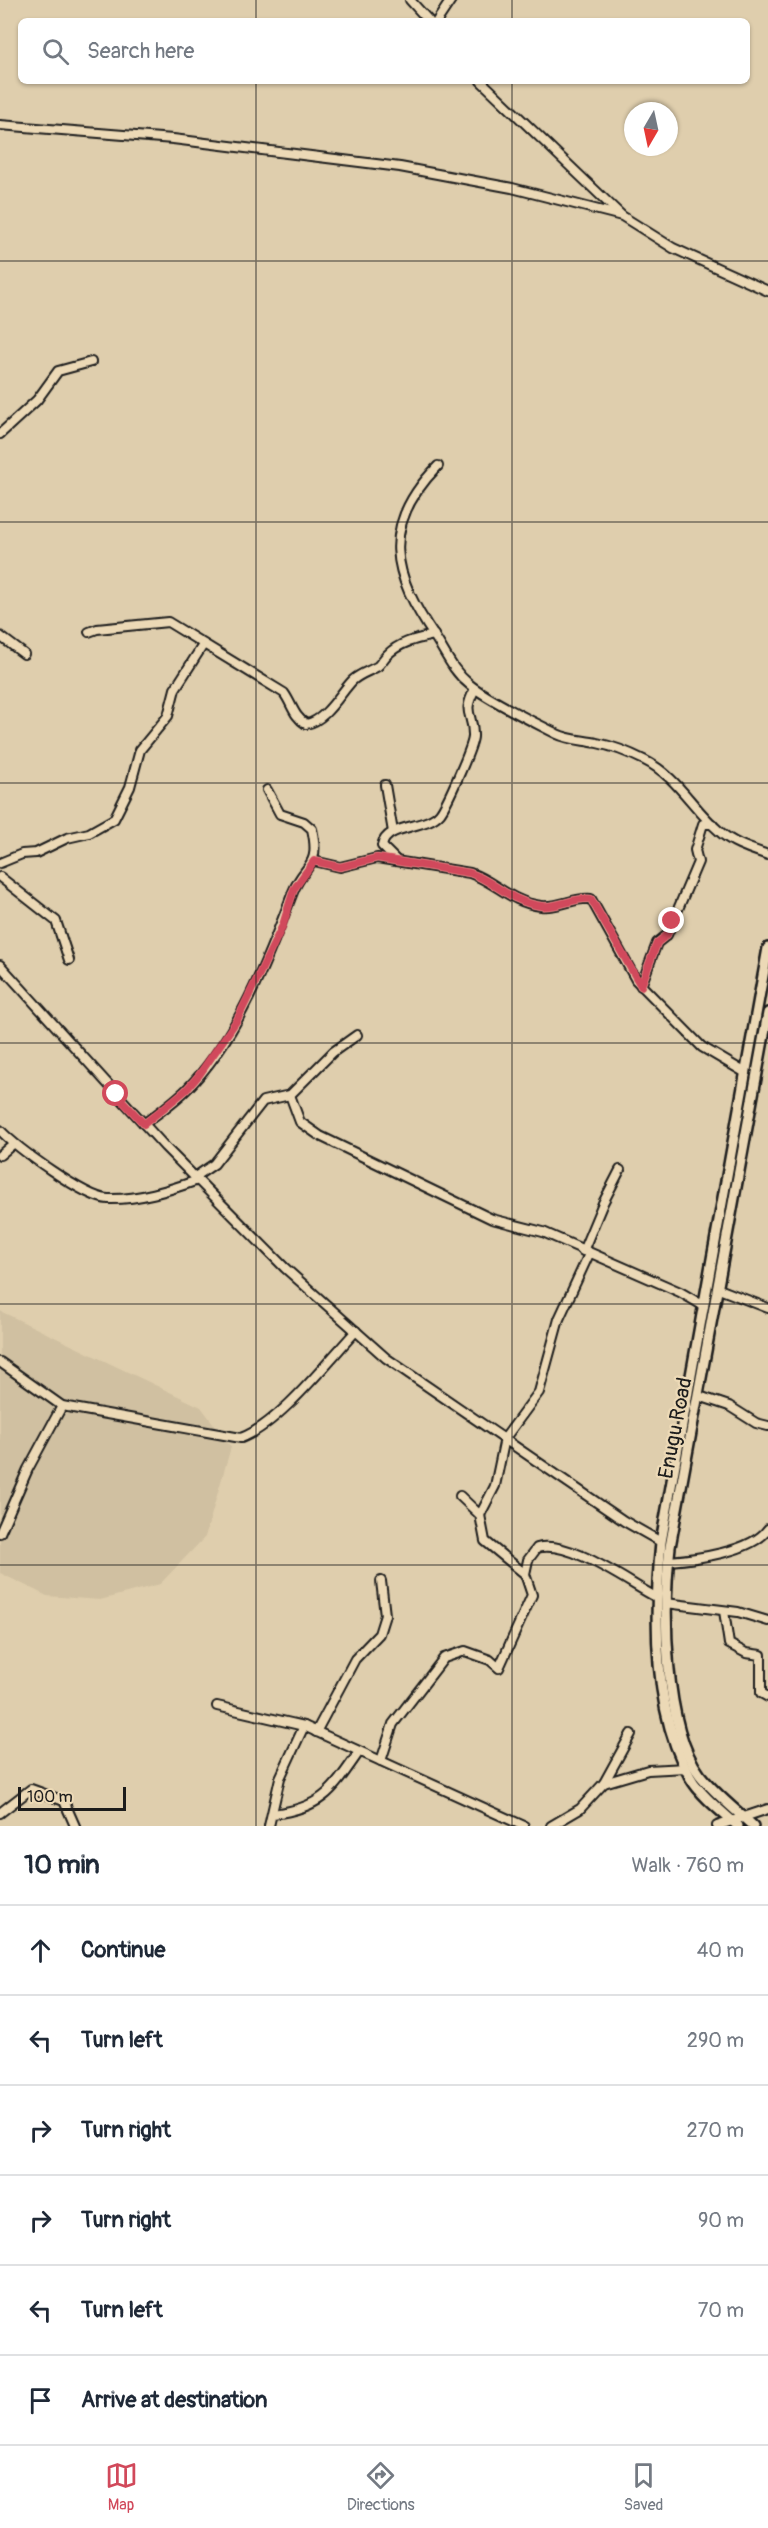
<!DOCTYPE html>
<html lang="en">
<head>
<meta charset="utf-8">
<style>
	:root { --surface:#fff; --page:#f2f2f3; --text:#1f2937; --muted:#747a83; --line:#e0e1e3; --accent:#d1495b }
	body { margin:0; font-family:Pangolin,sans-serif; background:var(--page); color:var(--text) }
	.compass { position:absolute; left:624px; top:102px; width:54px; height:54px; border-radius:50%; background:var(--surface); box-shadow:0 2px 4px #0004; rotate:189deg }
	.scale { position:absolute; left:18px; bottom:15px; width:108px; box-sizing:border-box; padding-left:6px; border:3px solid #1c1c1c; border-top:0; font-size:16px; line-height:21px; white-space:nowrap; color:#1c1c1c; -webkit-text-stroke:4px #ecd9b6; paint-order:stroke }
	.stop { position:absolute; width:18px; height:18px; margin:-14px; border:4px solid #d1495b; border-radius:50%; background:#fff }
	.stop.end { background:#d1495b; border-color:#fff; box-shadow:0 2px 6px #0008 }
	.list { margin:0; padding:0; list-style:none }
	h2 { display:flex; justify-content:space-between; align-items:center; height:78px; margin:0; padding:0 24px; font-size:26px }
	h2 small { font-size:20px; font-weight:400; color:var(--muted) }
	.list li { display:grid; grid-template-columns:39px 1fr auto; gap:18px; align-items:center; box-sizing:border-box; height:90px; padding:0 24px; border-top:2px solid var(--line) }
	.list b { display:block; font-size:22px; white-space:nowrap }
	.list em { font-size:20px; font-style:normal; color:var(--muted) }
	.icon { flex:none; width:33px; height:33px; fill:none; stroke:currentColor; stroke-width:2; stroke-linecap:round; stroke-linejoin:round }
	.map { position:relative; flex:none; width:768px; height:1826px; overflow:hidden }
	.search { position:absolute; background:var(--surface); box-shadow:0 2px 4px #0004; left:18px; right:18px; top:18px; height:66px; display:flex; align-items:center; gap:15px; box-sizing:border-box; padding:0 21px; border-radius:9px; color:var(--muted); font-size:22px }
	.sheet { height:618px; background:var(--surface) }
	nav { display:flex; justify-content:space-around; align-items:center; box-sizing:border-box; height:84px; border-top:2px solid var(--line); background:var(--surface); font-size:16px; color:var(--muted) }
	nav a { display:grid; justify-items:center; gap:3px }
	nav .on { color:var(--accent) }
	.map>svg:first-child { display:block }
</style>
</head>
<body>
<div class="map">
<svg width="768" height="1826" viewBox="0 0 768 1826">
	<rect width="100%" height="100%" fill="#dfcead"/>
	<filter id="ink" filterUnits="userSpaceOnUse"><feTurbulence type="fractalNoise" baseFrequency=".0167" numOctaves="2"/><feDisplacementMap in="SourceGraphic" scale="12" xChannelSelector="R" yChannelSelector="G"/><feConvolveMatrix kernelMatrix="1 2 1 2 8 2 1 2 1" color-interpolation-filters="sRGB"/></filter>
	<g filter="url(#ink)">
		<path fill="#d0c0a1" d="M0,1311L201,1407L231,1447L205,1537L160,1584L100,1600L47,1596L0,1573Z"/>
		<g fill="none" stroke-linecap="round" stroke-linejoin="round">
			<g stroke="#1c1c1c" stroke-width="12">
				<g id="minor">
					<path d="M410,0L429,21"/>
					<path d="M437,21L451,0"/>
					<path d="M481,81L621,215"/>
					<path d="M0,125L173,139L400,167L512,188L622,216L673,248L768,291"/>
					<path d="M0,434L37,400L58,371L91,362"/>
					<path d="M438,466C379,526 392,574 435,637C446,654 453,671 469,684C488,700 534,722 557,734C569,740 583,740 597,743C612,746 630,753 644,760C677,776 692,808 719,831C733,844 751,849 768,855"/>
					<path d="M89,632L97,629L168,622L284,693C292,704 294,717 306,724C326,721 340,693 353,680C361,673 370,671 378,666C381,663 384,658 387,655C400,642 416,639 434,635"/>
					<path d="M0,636L24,654"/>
					<path d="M385,785L393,832"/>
					<path d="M395,859L382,846C386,823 426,830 440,813C447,804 472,748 473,737C474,713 461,715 475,689"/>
					<path d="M314,861L340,867L377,858L470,873C496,882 510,902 541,906C559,908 574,897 591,899L636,980L702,1047L746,1073"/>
					<path d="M0,863L22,854L36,853L67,838L89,833L114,819L130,787L140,750L168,716L175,689L203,645"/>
					<path d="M0,877L56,921L69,960"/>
					<path d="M0,965L165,1147L285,1268L386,1358L624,1521L661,1542"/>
					<path d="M641,986L657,943L667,935L698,862L695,850L703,824H712"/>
					<path d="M290,1095L300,1122L320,1136L492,1219L543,1232L680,1292L704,1306"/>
					<path d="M144,1124C158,1113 174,1102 187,1089C238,1038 268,958 293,892C304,863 321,869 312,829L304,822L280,814L267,790"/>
					<path d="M0,1130C16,1147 85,1198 108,1199C138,1200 170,1190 198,1180"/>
					<path d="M0,1155L13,1144"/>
					<path d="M195,1177L214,1164L263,1101L290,1095L333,1052L357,1035"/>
					<path d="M583,1251L603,1203L620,1170"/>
					<path d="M719,1289L768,1308"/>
					<path d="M0,1362L62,1406L241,1438C279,1424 327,1362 356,1331"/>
					<path d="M699,1396L729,1406L756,1423L768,1426"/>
					<path d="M480,1515L495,1486L505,1438L539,1392L559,1319L589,1254"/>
					<path d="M0,1533L28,1469L62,1406"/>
					<path d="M669,1561C695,1559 752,1552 768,1529"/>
					<path d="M525,1574L528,1560L537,1548C570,1539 627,1582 656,1597"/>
					<path d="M666,1603L738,1612L768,1621"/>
					<path d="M724,1611L729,1644L746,1653L761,1655V1693L768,1697"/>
					<path d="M217,1706L304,1726L524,1826"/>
					<path d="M316,1732L355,1659L379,1634L385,1615L381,1581"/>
					<path d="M381,1761L393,1724L444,1658L465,1651L490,1660L499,1668L532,1595L525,1574L485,1541L480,1515L460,1496"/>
					<path d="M604,1783L631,1734"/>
					<path d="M0,1813L31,1789L64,1801L75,1826"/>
					<path d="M273,1814C322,1808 332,1791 359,1752"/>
					<path d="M269,1826L280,1778L304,1726"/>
					<path d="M551,1826L580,1809L604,1783L648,1770L686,1768"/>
					<path d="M717,1826L768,1809"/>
				</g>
			</g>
			<g stroke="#1c1c1c" stroke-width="14">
				<g id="major">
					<path d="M738,1826C722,1812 700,1795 690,1777C653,1712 654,1614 661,1542L768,948"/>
					<path d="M753,1826C736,1810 715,1794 700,1775C663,1726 663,1606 670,1547L768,1013"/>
				</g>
			</g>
			<use href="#minor" stroke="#ecd9b6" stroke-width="8"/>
			<use href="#major" stroke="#ecd9b6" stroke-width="9"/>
		</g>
	</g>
	<g fill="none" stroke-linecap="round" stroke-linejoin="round" filter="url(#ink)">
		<path stroke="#d1495b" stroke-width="8" d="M116,1094L144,1124L186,1090L199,1075L237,1020L283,925L294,889L314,861L340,867L377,858L470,873C496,882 510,902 541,906C559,908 574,897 591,899L641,986L657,943L667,935L672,921"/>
	</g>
	<path fill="none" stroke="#1c1c1c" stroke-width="1.5" stroke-opacity="0.55" d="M256,0V21M512,0V21M256,81V1826M512,81V1826M0,261H768M0,522H768M0,783H768M0,1043H768M0,1304H768M0,1565H768"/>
	<g text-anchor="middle" stroke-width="4.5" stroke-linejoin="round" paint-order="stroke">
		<g font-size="21" fill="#1c1c1c" stroke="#ecd9b6">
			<text transform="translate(675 1428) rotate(-79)" y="7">Enugu Road</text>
		</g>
	</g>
</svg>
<svg class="compass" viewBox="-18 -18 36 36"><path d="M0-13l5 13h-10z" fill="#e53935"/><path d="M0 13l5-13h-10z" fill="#747a83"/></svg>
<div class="scale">100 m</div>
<div class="stop" style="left:116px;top:1094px"></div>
<div class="stop end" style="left:672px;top:921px"></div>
<div class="search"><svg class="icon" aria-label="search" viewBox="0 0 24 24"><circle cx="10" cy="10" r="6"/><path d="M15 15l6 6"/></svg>Search here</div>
</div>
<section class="sheet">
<h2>10 min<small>Walk · 760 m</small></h2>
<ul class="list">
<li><svg class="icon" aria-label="ahead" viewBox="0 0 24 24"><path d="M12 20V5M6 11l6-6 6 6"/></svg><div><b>Continue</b></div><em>40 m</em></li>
<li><svg class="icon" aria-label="left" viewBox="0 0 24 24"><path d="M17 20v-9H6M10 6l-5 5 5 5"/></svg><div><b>Turn left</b></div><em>290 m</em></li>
<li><svg class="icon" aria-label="right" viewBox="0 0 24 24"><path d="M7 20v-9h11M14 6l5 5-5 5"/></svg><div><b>Turn right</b></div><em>270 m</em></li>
<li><svg class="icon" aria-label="right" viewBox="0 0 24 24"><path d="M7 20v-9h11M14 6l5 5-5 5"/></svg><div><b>Turn right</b></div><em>90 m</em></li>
<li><svg class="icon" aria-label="left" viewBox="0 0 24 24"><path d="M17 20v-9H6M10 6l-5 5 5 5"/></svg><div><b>Turn left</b></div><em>70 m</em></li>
<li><svg class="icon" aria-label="arrive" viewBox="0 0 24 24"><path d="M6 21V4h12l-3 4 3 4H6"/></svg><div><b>Arrive at destination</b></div></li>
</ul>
</section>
<nav>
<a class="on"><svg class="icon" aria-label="map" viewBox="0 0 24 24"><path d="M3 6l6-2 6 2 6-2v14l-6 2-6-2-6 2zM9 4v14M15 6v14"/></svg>Map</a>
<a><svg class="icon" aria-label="directions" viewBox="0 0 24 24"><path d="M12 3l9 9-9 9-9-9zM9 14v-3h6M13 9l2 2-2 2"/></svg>Directions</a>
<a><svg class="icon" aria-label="saved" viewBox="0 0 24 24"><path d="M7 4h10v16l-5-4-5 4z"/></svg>Saved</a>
</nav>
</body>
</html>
